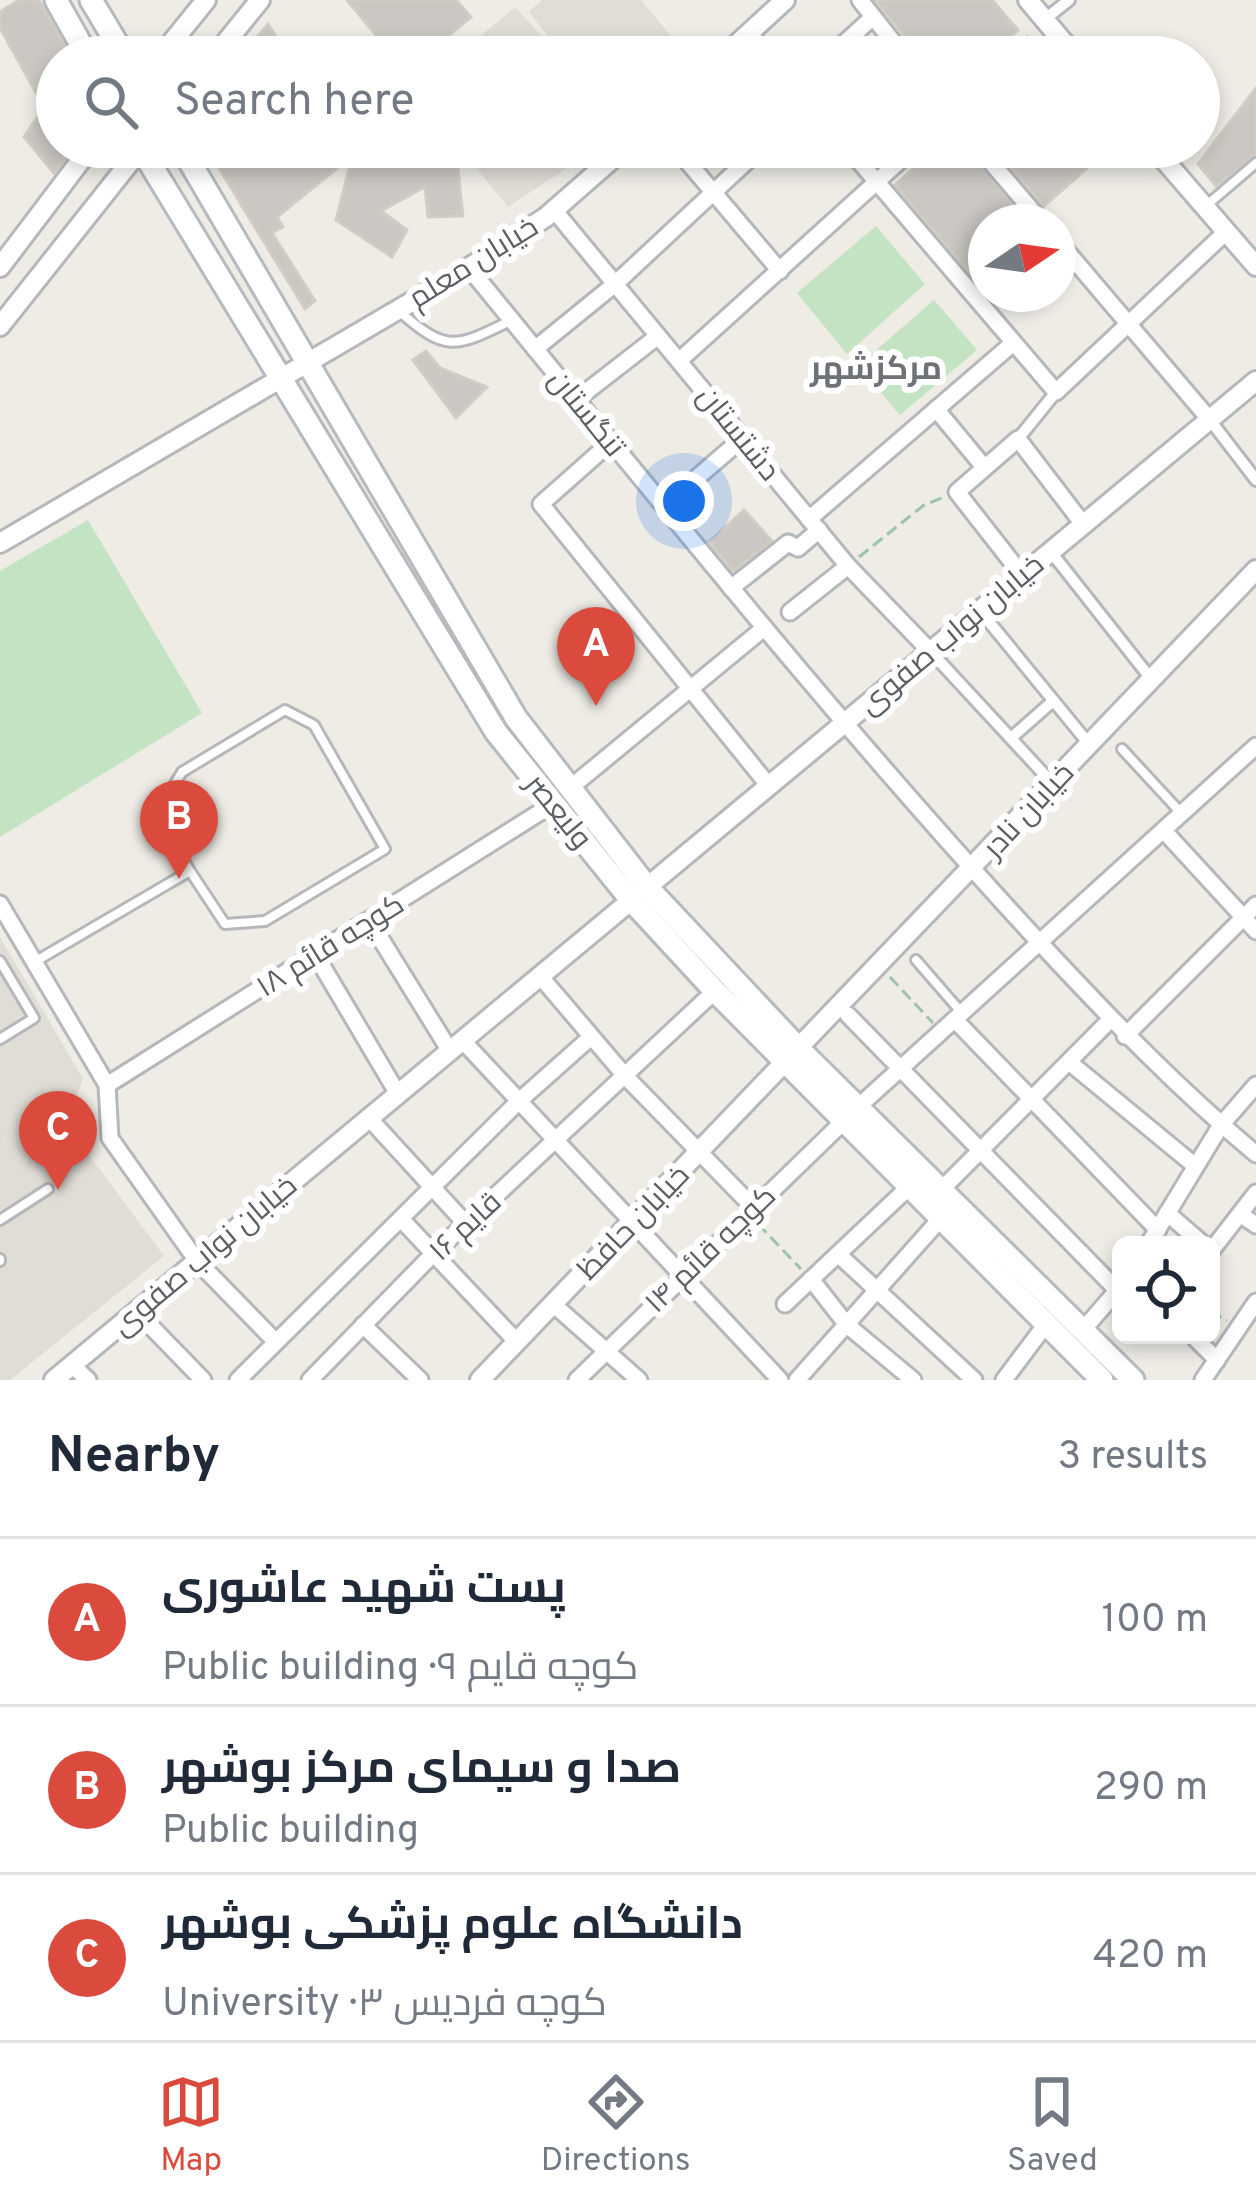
<!DOCTYPE html>
<html lang="en">
<head>
<meta charset="utf-8">
<style>
	:root { --surface:#fff; --page:#f2f2f3; --text:#1f2937; --muted:#747a83; --line:#e0e1e3; --accent:#da4b3e }
	body { margin:0; font-family:Overpass,Cairo,sans-serif; background:var(--page); color:var(--text) }
	.controls { position:absolute; right:36px; bottom:36px; display:grid; overflow:hidden; border-radius:18px; box-shadow:0 6px 18px #0003 }
	.controls button { width:108px; height:108px; display:grid; place-items:center; padding:0; border:0; border-bottom:3px solid var(--line); background:var(--surface); color:var(--text); font:60px sans-serif }
	.compass { position:absolute; left:968px; top:204px; width:108px; height:108px; border-radius:50%; background:var(--surface); box-shadow:0 6px 18px #0003; rotate:77deg }
	.you { position:absolute; left:684px; top:501px; width:42px; height:42px; margin:-30px; border:9px solid #fff; border-radius:50%; background:#1a73e8; box-shadow:0 0 0 18px #1a73e833 }
	.badge { display:grid; place-items:center; width:78px; height:78px; border-radius:50%; background:var(--accent); color:#fff; font-size:39px; font-weight:700 }
	.pin { position:absolute; translate:-50% -99px; filter:drop-shadow(0 3px 6px #0008) }
	.pin::after { content:''; position:absolute; top:63px; width:42px; height:36px; background:inherit; clip-path:polygon(0 0,100% 0,50% 100%) }
	.list { margin:0; padding:0; list-style:none }
	h2 { display:flex; justify-content:space-between; align-items:center; height:156px; margin:0; padding:0 48px; font-size:51px }
	h2 small { font-size:39px; font-weight:400; color:var(--muted) }
	.list li { display:grid; grid-template-columns:78px 1fr auto; gap:36px; align-items:center; box-sizing:border-box; height:168px; padding:0 48px; border-top:3px solid var(--line) }
	.list b { display:block; font-size:45px; white-space:nowrap }
	.list p { margin:0; font-size:39px; white-space:nowrap; color:var(--muted) }
	.list em { font-size:39px; font-style:normal; color:var(--muted) }
	.icon { flex:none; width:66px; height:66px; fill:none; stroke:currentColor; stroke-width:2; stroke-linecap:round; stroke-linejoin:round }
	.map { position:relative; flex:none; width:1256px; height:1380px; overflow:hidden }
	.search { position:absolute; background:var(--surface); box-shadow:0 6px 18px #0003; left:36px; right:36px; top:36px; height:132px; display:flex; align-items:center; gap:30px; box-sizing:border-box; padding:0 42px; border-radius:66px; color:var(--muted); font-size:45px }
	.sheet { height:660px; background:var(--surface) }
	nav { display:flex; justify-content:space-around; align-items:center; box-sizing:border-box; height:168px; border-top:3px solid var(--line); background:var(--surface); font-size:33px; color:var(--muted) }
	nav a { display:grid; justify-items:center; gap:6px }
	nav .on { color:var(--accent) }
	.map>svg:first-child { display:block }
</style>
</head>
<body>
<div class="map">
<svg width="1256" height="1380" viewBox="0 0 1256 1380">
	<rect width="100%" height="100%" fill="#eeece5"/>
	<g fill="#e0ddd6">
		<path d="M542,0H641L688,57H553L559,50L529,12Z"/>
		<path d="M515,7L554,50L545,57H455Z"/>
		<path d="M459,147H568L561,153L570,166L508,207Z"/>
		<path d="M0,937L83,1079L66,1124L164,1256L10,1380H0Z"/>
	</g>
	<g fill="#c3e3c3">
		<path d="M876,226L925,284L847,354L797,293Z"/>
		<path d="M934,300L977,350L900,415L858,366Z"/>
		<path d="M88,520L202,713L0,837V571Z"/>
	</g>
	<g fill="#cbc8c4" stroke="#d2cdc3" stroke-width="3">
		<path d="M19,0H39L71,57H57V147H74L54,173L24,137L44,107L0,28V12Z"/>
		<path d="M347,0H456L471,17L423,57H394Z"/>
		<path d="M875,0H992L1018,30L987,57H922Z"/>
		<path d="M268,24L289,57H241Z"/>
		<path d="M1256,88V155L1216,186L1198,164Z"/>
		<path d="M206,147H345L351,157L277,217L283,227L272,233L315,301L305,309Z"/>
		<path d="M382,147L456,151L463,216L428,217L425,187L381,211L407,230L392,257L336,220L350,165Z"/>
		<path d="M938,147H966L1026,221L986,222V282L981,286L895,185Z"/>
		<path d="M994,147H1111L1044,206Z"/>
		<path d="M426,351L440,368L487,387L456,418L413,360Z"/>
		<path d="M744,510L772,541L733,571L709,542Z"/>
	</g>
	<g fill="none" stroke-linecap="round" stroke-linejoin="round">
		<g stroke="#b5b7ba" stroke-width="14">
			<g id="service">
				<path d="M1207,205L1256,163"/>
				<path d="M398,310C446,353 455,348 510,321"/>
				<path d="M1122,749L1182,814"/>
				<path d="M916,960L962,1013"/>
				<path d="M0,961L34,1018L0,1039"/>
				<path d="M36,961L190,871L225,924L265,921L385,849L314,725L285,710L182,772L156,815L190,871"/>
				<path d="M0,1220L48,1189"/>
				<path d="M0,1259V1261"/>
			</g>
		</g>
		<g stroke="#b5b7ba" stroke-width="16">
			<g id="pedestrian">
				<path d="M1044,20L1069,0"/>
				<path d="M1210,420L1256,480"/>
				<path d="M1018,439L1056,392"/>
				<path d="M1051,552L1152,680"/>
				<path d="M981,612L1089,744"/>
				<path d="M930,651L1054,785"/>
				<path d="M1011,738L1053,701"/>
			</g>
		</g>
		<g stroke="#b5b7ba" stroke-width="21">
			<g id="minor">
				<path d="M860,0L905,57"/>
				<path d="M749,33L770,57"/>
				<path d="M829,57L873,17"/>
				<path d="M675,147L780,271"/>
				<path d="M847,147L1056,392L1227,231"/>
				<path d="M978,147L1042,222"/>
				<path d="M554,210L848,566L930,651"/>
				<path d="M1058,241L1210,420"/>
				<path d="M469,268C656,496 840,727 1041,944C1110,1018 1178,1089 1256,1154"/>
				<path d="M535,349L615,284L762,147"/>
				<path d="M681,359L915,147"/>
				<path d="M577,399L658,336"/>
				<path d="M936,409L984,467"/>
				<path d="M611,442L541,504L769,786"/>
				<path d="M664,506L743,438"/>
				<path d="M809,519L1012,344"/>
				<path d="M1022,575L957,492L1018,439L1083,524"/>
				<path d="M731,588L788,543L798,548L819,530"/>
				<path d="M790,612L848,566"/>
				<path d="M570,788L764,628"/>
				<path d="M1165,832L1256,931"/>
				<path d="M0,904L107,1085L110,1138L197,1261L276,1342"/>
				<path d="M369,920L450,1051"/>
				<path d="M315,954L398,1094"/>
				<path d="M540,976L626,1077L752,1206"/>
				<path d="M848,1015L1118,1291"/>
				<path d="M956,1021L1158,1230"/>
				<path d="M1125,1036L1256,905"/>
				<path d="M462,1040L780,1380"/>
				<path d="M1069,1062L1194,1165"/>
				<path d="M107,1085L553,804"/>
				<path d="M858,1107L1256,746"/>
				<path d="M368,1117L466,1224"/>
				<path d="M943,1188L1110,1020"/>
				<path d="M1167,1213L1204,1245"/>
				<path d="M1240,1214L1256,1225"/>
				<path d="M401,1219L517,1342"/>
				<path d="M1148,1245L1221,1125L1256,1085"/>
				<path d="M1211,1251L1256,1193"/>
				<path d="M839,1255L974,1380"/>
				<path d="M811,1279L847,1325L913,1380"/>
				<path d="M553,1304L639,1380"/>
				<path d="M785,1304L910,1186"/>
				<path d="M137,1312L203,1380"/>
				<path d="M363,1325L420,1380"/>
				<path d="M1083,1330L1121,1286"/>
				<path d="M1195,1338L1217,1360"/>
				<path d="M72,1365L88,1380"/>
				<path d="M238,1380L519,1101L591,1037"/>
				<path d="M310,1380L432,1255L715,991"/>
				<path d="M577,1380L844,1121"/>
				<path d="M797,1380L942,1217"/>
				<path d="M1004,1380L1046,1324"/>
				<path d="M1203,1380L1256,1302"/>
			</g>
		</g>
		<g stroke="#b5b7ba" stroke-width="24">
			<g id="tertiary">
				<path d="M1028,0L1076,57"/>
				<path d="M160,57L206,0"/>
				<path d="M214,57L260,0"/>
				<path d="M723,57L785,0"/>
				<path d="M1153,147L1256,266"/>
				<path d="M0,267L91,147"/>
				<path d="M0,326L142,147"/>
				<path d="M0,543L464,271L546,217L626,147"/>
				<path d="M54,1380L1256,381"/>
				<path d="M480,1380L1256,570"/>
			</g>
		</g>
		<g stroke="#b6b9bd" stroke-width="27">
			<g id="secondary">
				<path d="M56,0L88,57"/>
				<path d="M91,0L125,57"/>
				<path d="M140,147L496,732L631,900L715,991L1102,1380"/>
				<path d="M181,147L516,718L647,887L801,1051L1133,1380"/>
			</g>
		</g>
		<g stroke="#9cc4a8" stroke-width="3" stroke-dasharray="12 6" stroke-linecap="butt">
			<path d="M1007,57L1031,33"/>
			<path d="M859,557L924,505L944,497"/>
			<path d="M890,977L933,1023"/>
			<path d="M758,1224L801,1269"/>
			<path d="M1211,1311L1227,1321"/>
		</g>
		<use href="#service" stroke="#fff" stroke-width="8"/>
		<use href="#pedestrian" stroke="#fff" stroke-width="10"/>
		<use href="#minor" stroke="#fff" stroke-width="15"/>
		<use href="#tertiary" stroke="#fff" stroke-width="18"/>
		<use href="#secondary" stroke="#fff" stroke-width="21"/>
	</g>
	<g text-anchor="middle" stroke-width="12" stroke-linejoin="round" paint-order="stroke">
		<g font-size="30" fill="#5c6064" stroke="#fff">
			<text transform="translate(473 262) rotate(-32)" y="10">خیابان معلم</text>
			<text transform="translate(587 413) rotate(51)" y="10">تنگستان</text>
			<text transform="translate(739 433) rotate(51)" y="10">دشتستان</text>
			<text transform="translate(951 634) rotate(-40)" y="10">خیابان نواب صفوی</text>
			<text transform="translate(1028 810) rotate(-47)" y="10">خیابان نادر</text>
			<text transform="translate(559 811) rotate(51)" y="10">ولیعصر</text>
			<text transform="translate(330 945) rotate(-32)" y="10">کوچه قائم ۱۸</text>
			<text transform="translate(633 1222) rotate(-46)" y="10">خیابان حافظ</text>
			<text transform="translate(465 1226) rotate(-43)" y="10">قایم ۱۶</text>
			<text transform="translate(710 1249) rotate(-44)" y="10">کوچه قائم ۱۴</text>
			<text transform="translate(204 1255) rotate(-40)" y="10">خیابان نواب صفوی</text>
		</g>
		<g font-size="33" font-weight="bold" fill="#6e7276" stroke="#fff">
			<text x="876" y="379">مرکزشهر</text>
		</g>
	</g>
</svg>
<div class="controls">
<button><svg class="icon" aria-label="locate" viewBox="0 0 24 24"><circle cx="12" cy="12" r="6"/><path d="M12 2v4M12 18v4M2 12h4M18 12h4"/></svg></button>
</div>
<svg class="compass" viewBox="-18 -18 36 36"><path d="M0-13l5 13h-10z" fill="#e53935"/><path d="M0 13l5-13h-10z" fill="#747a83"/></svg>
<div class="you"></div>
<div class="pin badge" style="left:596px;top:706px">A</div>
<div class="pin badge" style="left:179px;top:879px">B</div>
<div class="pin badge" style="left:58px;top:1190px">C</div>
<div class="search"><svg class="icon" aria-label="search" viewBox="0 0 24 24"><circle cx="10" cy="10" r="6"/><path d="M15 15l6 6"/></svg>Search here</div>
</div>
<section class="sheet">
<h2>Nearby<small>3 results</small></h2>
<ul class="list">
<li><span class="badge">A</span><div><b>پست شهید عاشوری</b><p>Public building · کوچه قایم ۹</p></div><em>100 m</em></li>
<li><span class="badge">B</span><div><b>صدا و سیمای مرکز بوشهر</b><p>Public building</p></div><em>290 m</em></li>
<li><span class="badge">C</span><div><b>دانشگاه علوم پزشکی بوشهر</b><p>University · کوچه فردیس ۳</p></div><em>420 m</em></li>
</ul>
</section>
<nav>
<a class="on"><svg class="icon" aria-label="map" viewBox="0 0 24 24"><path d="M3 6l6-2 6 2 6-2v14l-6 2-6-2-6 2zM9 4v14M15 6v14"/></svg>Map</a>
<a><svg class="icon" aria-label="directions" viewBox="0 0 24 24"><path d="M12 3l9 9-9 9-9-9zM9 14v-3h6M13 9l2 2-2 2"/></svg>Directions</a>
<a><svg class="icon" aria-label="saved" viewBox="0 0 24 24"><path d="M7 4h10v16l-5-4-5 4z"/></svg>Saved</a>
</nav>
</body>
</html>
